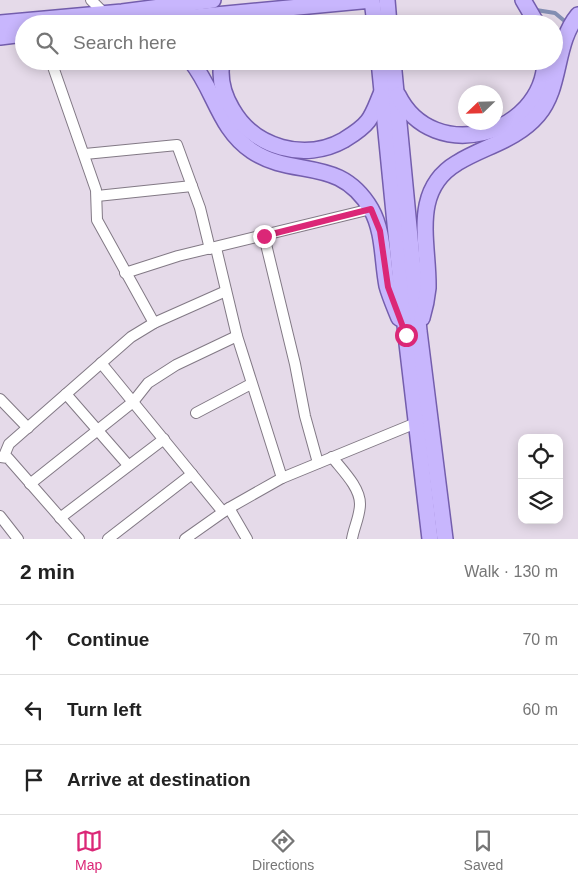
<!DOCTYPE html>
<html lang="en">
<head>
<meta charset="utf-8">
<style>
	:root { --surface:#fff; --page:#f2f2f2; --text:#222; --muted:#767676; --line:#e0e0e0; --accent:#db2777 }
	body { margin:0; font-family:Helvetica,sans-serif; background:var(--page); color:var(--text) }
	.controls { position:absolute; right:15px; bottom:15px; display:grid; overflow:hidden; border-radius:10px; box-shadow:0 2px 12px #0003 }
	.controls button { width:45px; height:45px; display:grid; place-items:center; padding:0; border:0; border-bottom:1px solid var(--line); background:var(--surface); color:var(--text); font:25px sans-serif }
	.compass { position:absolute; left:458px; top:85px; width:45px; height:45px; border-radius:50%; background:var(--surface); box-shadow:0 2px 12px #0003; rotate:247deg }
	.stop { position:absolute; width:15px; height:15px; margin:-11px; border:4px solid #db2777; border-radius:50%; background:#fff }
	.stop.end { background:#db2777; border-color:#fff; box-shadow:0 1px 5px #0008 }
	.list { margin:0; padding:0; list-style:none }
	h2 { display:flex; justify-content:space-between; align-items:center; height:65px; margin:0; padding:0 20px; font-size:21px }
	h2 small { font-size:16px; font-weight:400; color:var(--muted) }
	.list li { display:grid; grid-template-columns:32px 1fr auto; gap:15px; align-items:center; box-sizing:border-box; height:70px; padding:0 20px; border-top:1px solid var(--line) }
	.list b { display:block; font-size:19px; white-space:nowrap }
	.list em { font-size:16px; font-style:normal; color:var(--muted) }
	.icon { flex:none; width:28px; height:28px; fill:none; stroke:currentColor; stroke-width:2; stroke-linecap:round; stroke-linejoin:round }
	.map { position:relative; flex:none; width:578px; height:539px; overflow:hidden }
	.search { position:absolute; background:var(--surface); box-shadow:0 2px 12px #0003; left:15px; right:15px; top:15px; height:55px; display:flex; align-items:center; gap:12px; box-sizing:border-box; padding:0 18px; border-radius:28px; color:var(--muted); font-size:19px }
	.sheet { height:275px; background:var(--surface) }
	nav { display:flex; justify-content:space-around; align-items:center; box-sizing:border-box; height:70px; border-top:1px solid var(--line); background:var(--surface); font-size:14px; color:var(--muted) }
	nav a { display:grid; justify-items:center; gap:2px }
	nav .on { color:var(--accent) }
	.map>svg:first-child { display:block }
</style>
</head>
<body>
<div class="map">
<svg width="578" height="539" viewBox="0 0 578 539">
	<rect width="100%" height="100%" fill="#e5dae9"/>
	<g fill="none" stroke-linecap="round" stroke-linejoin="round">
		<path stroke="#848fb4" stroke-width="4" d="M536,10L555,13L567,23"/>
		<g stroke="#827985" stroke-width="12">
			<g id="minor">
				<path d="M91,0L104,13"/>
				<path d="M51,61L96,190L97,220L154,323"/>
				<path d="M85,154L177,145L200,208L210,249"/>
				<path d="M97,196L192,186"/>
				<path d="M264,236L295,364L305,416L318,463"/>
				<path d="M216,248L237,336L282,478"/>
				<path d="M125,273L178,256L371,209"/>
				<path d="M101,363L223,512"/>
				<path d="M66,394L128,465"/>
				<path d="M0,399L28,428"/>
				<path d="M196,413L251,384"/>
				<path d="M4,456L9,444L131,337L154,323L226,291"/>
				<path d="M0,457L8,458L79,539"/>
				<path d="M332,457C342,470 360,487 360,504C360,516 354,527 352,539"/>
				<path d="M30,484L133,402L148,383L176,365L237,336"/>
				<path d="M229,508L247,539"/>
				<path d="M0,516L18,539"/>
				<path d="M60,518L164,439"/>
				<path d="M108,539L192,474"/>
				<path d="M185,539L229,508L282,478L416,423"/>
			</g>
		</g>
		<g stroke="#745ead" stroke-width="18">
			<g id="primary">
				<path d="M387,0L389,24"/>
				<path d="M523,0L537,24"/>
				<path d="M0,23L122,12L213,0"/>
				<path d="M122,24L372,0L375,24"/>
				<path d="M0,37L24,34"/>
				<path d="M191,61C215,91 219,129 252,151C294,179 339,155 371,209C384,232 382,260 387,286C390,297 395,308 399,318"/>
				<path d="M222,61C219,78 223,94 232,109C254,148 305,162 344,140C352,135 362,129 368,121C374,113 377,103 381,94"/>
				<path d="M379,61L406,335L430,539"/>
				<path d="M393,61L419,331L445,539"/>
				<path d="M398,95C433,166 543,135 545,61"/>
				<path d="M422,318C425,308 427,298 428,288C429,244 410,191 457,163C484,146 516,141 538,115C562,87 554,44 578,15"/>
			</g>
		</g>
		<use href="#minor" stroke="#fff" stroke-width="10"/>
		<use href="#primary" stroke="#c8b6fd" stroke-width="15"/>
	</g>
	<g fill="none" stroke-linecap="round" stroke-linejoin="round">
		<path stroke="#db2777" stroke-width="6" d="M264,236L371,209L380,231L388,287L406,335"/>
	</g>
</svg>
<div class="controls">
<button><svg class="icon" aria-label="locate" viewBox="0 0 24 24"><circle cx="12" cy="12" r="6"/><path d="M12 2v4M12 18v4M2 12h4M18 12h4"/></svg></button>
<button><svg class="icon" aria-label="layers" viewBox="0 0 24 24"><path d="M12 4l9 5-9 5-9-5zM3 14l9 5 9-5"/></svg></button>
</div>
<svg class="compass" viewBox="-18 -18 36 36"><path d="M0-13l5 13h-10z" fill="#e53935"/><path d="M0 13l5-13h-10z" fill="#767676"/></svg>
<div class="stop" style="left:406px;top:335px"></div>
<div class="stop end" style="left:264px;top:236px"></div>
<div class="search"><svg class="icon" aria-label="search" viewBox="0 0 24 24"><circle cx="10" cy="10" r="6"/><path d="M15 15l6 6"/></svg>Search here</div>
</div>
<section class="sheet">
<h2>2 min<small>Walk · 130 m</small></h2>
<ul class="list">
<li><svg class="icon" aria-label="ahead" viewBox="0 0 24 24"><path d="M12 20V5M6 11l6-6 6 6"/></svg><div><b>Continue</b></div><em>70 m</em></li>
<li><svg class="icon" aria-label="left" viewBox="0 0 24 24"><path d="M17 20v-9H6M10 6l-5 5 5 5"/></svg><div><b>Turn left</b></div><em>60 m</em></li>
<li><svg class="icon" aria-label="arrive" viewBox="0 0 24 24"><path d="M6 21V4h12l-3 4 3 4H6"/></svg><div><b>Arrive at destination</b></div></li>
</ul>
</section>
<nav>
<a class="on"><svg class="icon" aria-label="map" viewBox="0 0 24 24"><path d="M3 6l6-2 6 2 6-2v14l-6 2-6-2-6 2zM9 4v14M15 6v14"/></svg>Map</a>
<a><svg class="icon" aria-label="directions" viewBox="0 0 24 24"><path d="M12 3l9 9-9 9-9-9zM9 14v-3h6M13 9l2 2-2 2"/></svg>Directions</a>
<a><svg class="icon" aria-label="saved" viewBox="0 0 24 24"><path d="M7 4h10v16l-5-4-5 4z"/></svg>Saved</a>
</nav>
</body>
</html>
